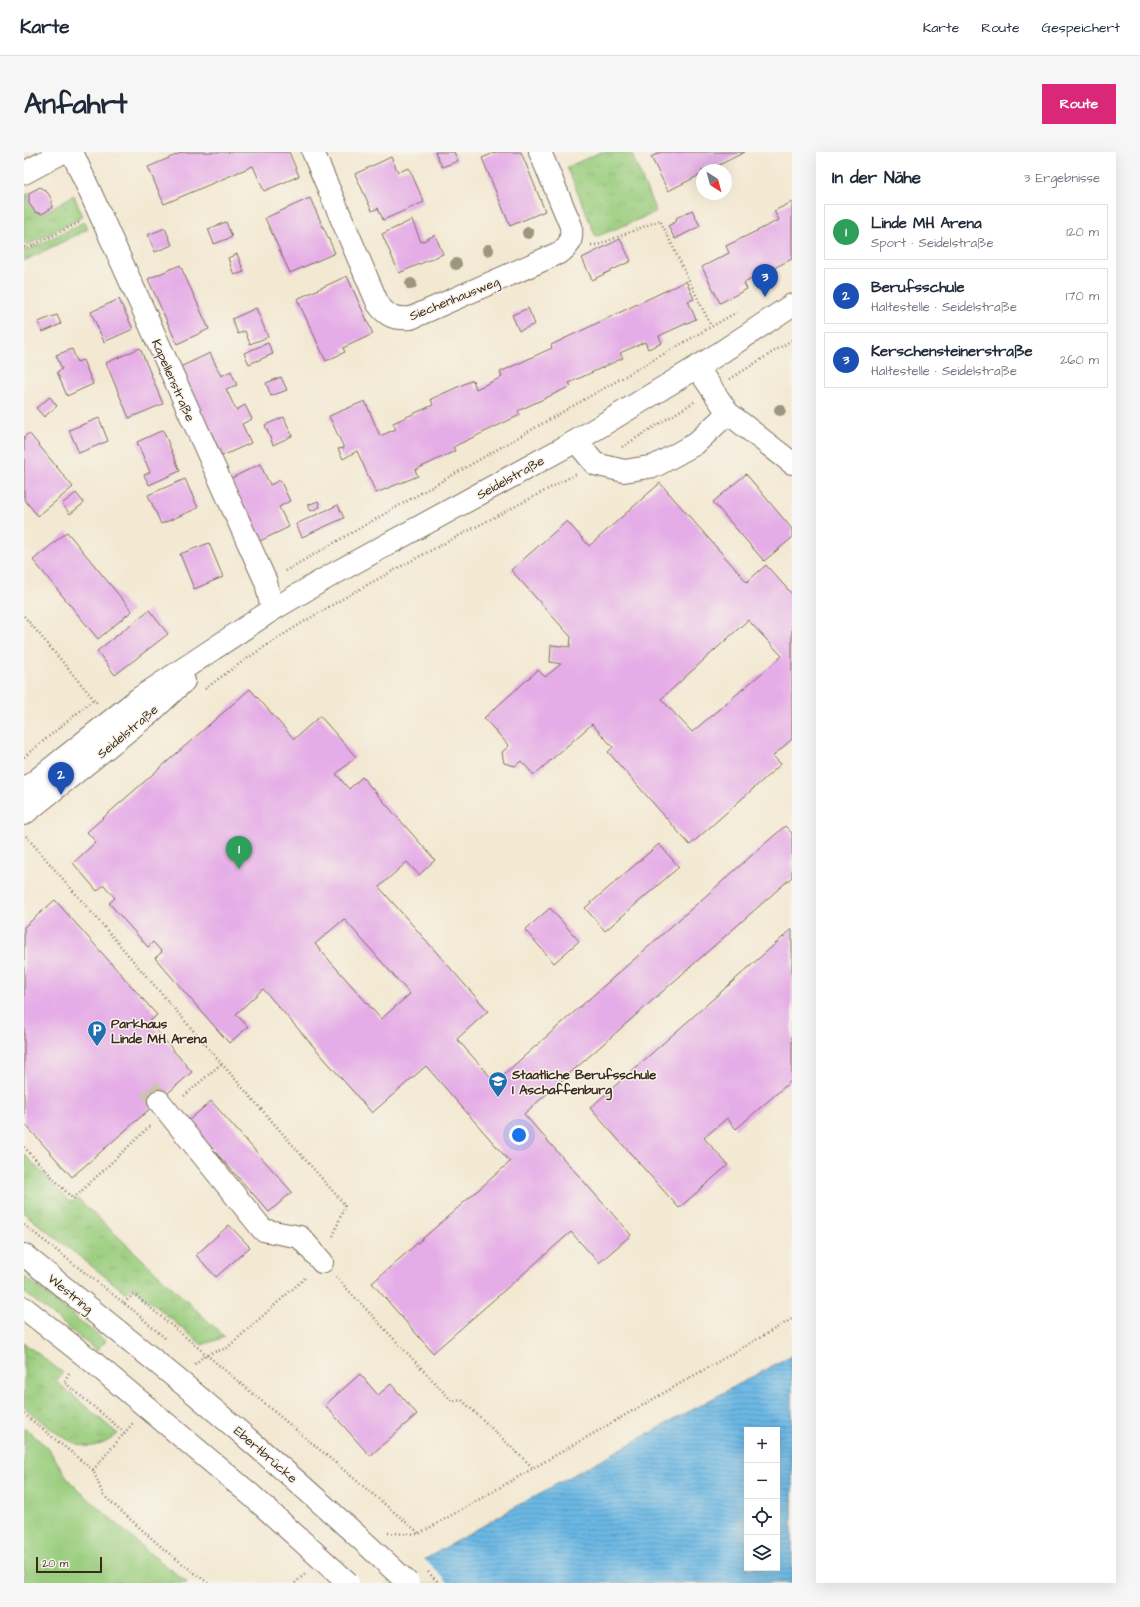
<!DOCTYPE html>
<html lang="de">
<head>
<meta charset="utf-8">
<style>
	:root { --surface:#fff; --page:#f6f6f7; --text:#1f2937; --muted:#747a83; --line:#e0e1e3; --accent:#db2777 }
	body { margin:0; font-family:"Architects Daughter",sans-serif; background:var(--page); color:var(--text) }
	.controls { position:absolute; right:12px; bottom:12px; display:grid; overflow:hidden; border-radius:0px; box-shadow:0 4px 16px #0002 }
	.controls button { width:36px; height:36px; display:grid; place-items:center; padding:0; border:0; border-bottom:1px solid var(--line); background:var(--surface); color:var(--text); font:20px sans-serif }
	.compass { position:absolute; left:672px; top:12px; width:36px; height:36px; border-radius:50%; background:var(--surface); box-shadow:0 4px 16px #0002; rotate:144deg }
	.scale { position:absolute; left:12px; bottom:10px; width:66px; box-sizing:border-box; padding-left:4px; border:2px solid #3b2a1e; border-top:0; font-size:11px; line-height:14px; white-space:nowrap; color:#3b2a1e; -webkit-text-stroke:3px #f7f3e8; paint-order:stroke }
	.you { position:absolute; left:495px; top:983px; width:14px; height:14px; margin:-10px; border:3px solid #fff; border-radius:50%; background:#1a73e8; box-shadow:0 0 0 6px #1a73e833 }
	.badge { display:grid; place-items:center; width:26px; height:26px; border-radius:50%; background:var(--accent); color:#fff; font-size:13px; font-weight:700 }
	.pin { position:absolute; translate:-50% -33px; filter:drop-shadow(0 1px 2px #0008) }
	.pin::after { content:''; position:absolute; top:21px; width:14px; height:12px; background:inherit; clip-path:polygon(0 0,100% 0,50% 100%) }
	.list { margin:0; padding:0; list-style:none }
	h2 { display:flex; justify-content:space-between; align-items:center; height:52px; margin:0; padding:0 16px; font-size:17px }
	h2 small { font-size:13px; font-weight:400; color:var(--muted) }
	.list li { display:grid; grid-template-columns:26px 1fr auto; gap:12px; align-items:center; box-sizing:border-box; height:56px; margin:0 8px 8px; padding:0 8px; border:1px solid var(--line); border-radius:0px }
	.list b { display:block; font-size:15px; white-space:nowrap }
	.list p { margin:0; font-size:13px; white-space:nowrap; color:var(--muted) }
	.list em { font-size:13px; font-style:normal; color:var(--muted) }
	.icon { flex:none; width:22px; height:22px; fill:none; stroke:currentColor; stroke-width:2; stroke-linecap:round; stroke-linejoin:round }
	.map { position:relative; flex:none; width:768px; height:1431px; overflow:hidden; border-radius:0px }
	header { display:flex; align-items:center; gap:24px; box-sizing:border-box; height:56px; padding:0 20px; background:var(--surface); border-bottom:1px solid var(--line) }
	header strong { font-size:19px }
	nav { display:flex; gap:22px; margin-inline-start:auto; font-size:14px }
	.intro { display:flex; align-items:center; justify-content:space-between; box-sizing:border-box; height:96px; padding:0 24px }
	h1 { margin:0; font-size:28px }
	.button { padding:10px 18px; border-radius:0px; background:var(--accent); color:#fff; font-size:14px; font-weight:700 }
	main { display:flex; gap:24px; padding:0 24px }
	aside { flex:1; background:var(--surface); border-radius:0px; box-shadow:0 4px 16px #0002 }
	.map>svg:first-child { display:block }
</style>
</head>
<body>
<header>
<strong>Karte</strong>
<nav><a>Karte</a><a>Route</a><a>Gespeichert</a></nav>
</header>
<div class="intro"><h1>Anfahrt</h1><a class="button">Route</a></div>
<main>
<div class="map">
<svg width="768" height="1431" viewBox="0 0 768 1431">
	<defs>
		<pattern id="grass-tufts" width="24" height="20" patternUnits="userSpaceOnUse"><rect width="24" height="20" fill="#9acd7e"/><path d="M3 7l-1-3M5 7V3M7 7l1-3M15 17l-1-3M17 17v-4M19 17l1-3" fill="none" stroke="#86b06c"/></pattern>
		<pattern id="park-crowns" width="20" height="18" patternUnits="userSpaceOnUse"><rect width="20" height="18" fill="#9acd7e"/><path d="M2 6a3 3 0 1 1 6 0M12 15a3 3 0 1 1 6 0" fill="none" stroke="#86b06c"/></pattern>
		<pattern id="water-rules" width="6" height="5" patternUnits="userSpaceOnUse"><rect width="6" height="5" fill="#6bb8e5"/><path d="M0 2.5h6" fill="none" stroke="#5996b9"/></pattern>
	</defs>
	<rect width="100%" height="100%" fill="#f7f3e8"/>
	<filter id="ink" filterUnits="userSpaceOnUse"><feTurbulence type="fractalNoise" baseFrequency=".025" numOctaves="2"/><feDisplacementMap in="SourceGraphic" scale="8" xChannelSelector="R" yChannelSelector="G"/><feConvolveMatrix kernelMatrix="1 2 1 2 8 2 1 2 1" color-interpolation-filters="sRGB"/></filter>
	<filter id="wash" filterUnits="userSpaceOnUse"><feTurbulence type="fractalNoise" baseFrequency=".012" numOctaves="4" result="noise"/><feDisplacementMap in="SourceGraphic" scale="16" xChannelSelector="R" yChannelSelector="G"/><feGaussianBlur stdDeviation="0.9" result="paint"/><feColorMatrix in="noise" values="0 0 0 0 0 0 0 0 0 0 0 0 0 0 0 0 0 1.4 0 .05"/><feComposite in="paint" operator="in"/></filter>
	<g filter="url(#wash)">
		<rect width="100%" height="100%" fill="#f3e9d3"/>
		<g fill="url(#grass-tufts)" stroke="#6a7c4e">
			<path d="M5,41V51L11,60L18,62L50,43L58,65L4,93L0,92V44Z"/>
			<path d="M60,70L64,77L0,109V97L4,98Z"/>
			<path d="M0,1002L46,1050L54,1047L201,1185L178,1193L109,1135L102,1141L0,1061Z"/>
			<path d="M0,1124L81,1189L73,1199L0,1140Z"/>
			<path d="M0,1191L39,1221L32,1229L94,1282C87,1287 79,1293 69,1294C48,1298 15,1267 0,1255Z"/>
		</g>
		<path fill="url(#park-crowns)" stroke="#6a7c4e" d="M577,0H607L632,60L572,85L543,15Z"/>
		<path fill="#9acd7e" stroke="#6a7c4e" d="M0,1275L24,1296L47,1331L124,1400L164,1431H0Z"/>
		<path fill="url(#water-rules)" stroke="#537182" fill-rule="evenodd" d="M768,1203V1431H360L498,1351ZM723,1278H753V1416H723Z"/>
		<path fill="#f3e9d3" d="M399,1406L425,1431H358L359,1429Z"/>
		<g id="blocks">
			<g fill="#e5ade7" fill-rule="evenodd">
				<path d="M159,0H265L275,24L240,39L229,14L140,52L124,15Z"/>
				<path d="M411,0H430L434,9L418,15Z"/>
				<path d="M472,0H497L521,59L486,74L458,6Z"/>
				<path d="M637,0H721L685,18H678V22L644,39L627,5Z"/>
				<path d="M367,5L374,20L385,16L400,50L359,68L354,56L348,59L331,22Z"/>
				<path d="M16,35L24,41L28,48V56L18,62L11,60L5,51V41Z"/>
				<path d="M286,46L311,101L266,121L241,66Z"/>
				<path d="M768,50V107L720,131L723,137L696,151L678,115L705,101L702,94L755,68L750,59Z"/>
				<path d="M668,58L676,74L651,87L644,74L653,69L652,66Z"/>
				<path d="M388,68L397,90L411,83L419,102L375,121L358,82Z"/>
				<path d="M202,70L208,85L190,92L184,77Z"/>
				<path d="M141,76L148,93L131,100L124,83Z"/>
				<path d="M596,87L607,109L568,128L558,106Z"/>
				<path d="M213,102L220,120L210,123L204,106Z"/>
				<path d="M156,113L185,177L153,192L124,127Z"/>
				<path d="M323,124L349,182L319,196L321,200L302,209L273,147Z"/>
				<path d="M662,129L670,147L664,149L672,167L635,184L638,191L624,197L621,190L596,201L599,206L545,231L547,234L494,259L496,263L429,295L431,299L391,318L394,324L352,341L333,299L319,307L314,297L320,296L305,264L341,249L356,284L372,277L369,271L409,253L407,247L449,228L452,237L478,225L476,220L528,196L527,193Z"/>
				<path d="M95,147L109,177L80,190L67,160Z"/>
				<path d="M232,156L244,185L226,192L221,179L214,182L208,167Z"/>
				<path d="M504,156L511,172L495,179L488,163Z"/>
				<path d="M33,163L37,172L19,180L14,170Z"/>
				<path d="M244,191L249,202L225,212L220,201Z"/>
				<path d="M116,196L139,252L105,266L82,211Z"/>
				<path d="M48,197L53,210L59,208L69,232L43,244L33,220L38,217L32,203Z"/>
				<path d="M186,201L197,224L207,219L213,233L202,237L212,258L221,253L228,267L218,272L227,291L198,304L156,215Z"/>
				<path d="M257,225L263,238L247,244L242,231Z"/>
				<path d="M26,245L33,254L20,265L12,256Z"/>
				<path d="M260,265L268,284L249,293L241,273Z"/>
				<path d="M75,266L84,289L55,301L45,278Z"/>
				<path d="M139,278L156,319L125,333L120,323L126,320L113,290Z"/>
				<path d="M5,281L49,335L14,364L0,347V285Z"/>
				<path d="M236,312L246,333L256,328L266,349L255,355L265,375L236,389L206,327Z"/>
				<path d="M722,322L768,377V386L740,409L689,350Z"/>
				<path d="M161,327L174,356L137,372L124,343Z"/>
				<path d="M636,331L723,430L742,413L768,442V587L749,604L757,612L666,693L584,600L589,595L568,572L510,623L497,609L491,614L480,611L478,600L485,594L460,566L514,518L521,525L537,512L526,510L527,493L546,495L547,485L487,418L543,369L565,394ZM724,468L758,504L668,580L637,547Z"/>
				<path d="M52,341L60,351L46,362L38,352Z"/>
				<path d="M294,349L296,355L287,359L284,353Z"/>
				<path d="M314,353L320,366L278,385L272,372Z"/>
				<path d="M43,380L108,459L74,487L9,408Z"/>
				<path d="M185,391L199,425L170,437L156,402Z"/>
				<path d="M125,458L144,482L91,523L73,499Z"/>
				<path d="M226,537L270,587L296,564L332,605L312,622L325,637L338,625L411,708L395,723L383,710L355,735L464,859L433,887L471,930L761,674L768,681V725L500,962L607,1083L575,1111L547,1080L409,1201L348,1131L486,1010L402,914L348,961L239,837L212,862L224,875L205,891L131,806L138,800L129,790L124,795L85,751L91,746L80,733L73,739L49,711L72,690L63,680ZM320,767L386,842L357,867L291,792Z"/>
				<path d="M635,692L655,715L581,779L561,756Z"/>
				<path d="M31,748L133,863L125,870L168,920L48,1025L0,971V775Z"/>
				<path d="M526,756L555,789L530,811L501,778Z"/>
				<path d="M768,777V928L712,977L703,966L680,986L704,1013L655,1056L566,956Z"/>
				<path d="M187,949L268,1040L245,1060L164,969Z"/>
				<path d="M205,1073L226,1095L192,1125L172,1103Z"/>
				<path d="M336,1222L354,1243L367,1232L393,1262L346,1304L301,1253Z"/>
			</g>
		</g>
	</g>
	<g filter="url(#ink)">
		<use href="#blocks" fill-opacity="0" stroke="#7b6d5d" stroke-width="1"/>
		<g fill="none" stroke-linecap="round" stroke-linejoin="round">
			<path stroke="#cec3af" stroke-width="22" stroke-dasharray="22 11" stroke-linecap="butt" d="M125,936L135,949"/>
			<g stroke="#7b6d5d" stroke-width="24">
				<g id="minor">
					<path d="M48,0L242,430L248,458"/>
					<path d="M289,0L354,152C363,165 371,167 387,166L537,100C547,92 548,87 547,74L516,0"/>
					<path d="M0,21L39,0"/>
					<path d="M673,215L704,261L768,311"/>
					<path d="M552,289L571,312L600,319L631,314L671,292L704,261"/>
					<path d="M0,638L114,547L248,458L304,425L552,289L696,201L768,153"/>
					<path d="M0,662L126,561L160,529"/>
					<path d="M135,949L239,1078L276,1085L298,1110"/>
				</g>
			</g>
			<g stroke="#7b6d5d" stroke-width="24">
				<g id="highway">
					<path d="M0,1103L94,1179"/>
					<path d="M0,1156L69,1210"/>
				</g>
			</g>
			<g stroke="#7b6d5d" stroke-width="2.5" stroke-dasharray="1 3" stroke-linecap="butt">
				<path d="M567,93H574L636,68L687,174"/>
				<path d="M0,95L4,96L56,70"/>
				<path d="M706,227L768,188"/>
				<path d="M598,295L670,250"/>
				<path d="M261,419L713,160"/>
				<path d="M0,464L73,551"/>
				<path d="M181,537C295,450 427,390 552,322"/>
				<path d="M0,605L69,548"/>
				<path d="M2,684L197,911L321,1053L308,1087"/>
				<path d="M160,944L197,912"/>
				<path d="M0,995L49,1047L126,974"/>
				<path d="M0,1073L110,1159"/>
				<path d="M312,1125L428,1249L438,1248L508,1315"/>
				<path d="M100,1151L110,1142L395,1381"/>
				<path d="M171,1212L181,1203L203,1196L282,1125"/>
				<path d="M45,1221L40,1230L100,1280"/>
				<path d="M0,1262L69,1318L79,1343L143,1400L184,1431"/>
				<path d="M69,1318L109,1271"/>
				<path d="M364,1381L395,1382L768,1167"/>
				<path d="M271,1431L281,1422"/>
			</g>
			<use href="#minor" stroke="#fff" stroke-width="22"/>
			<use href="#highway" stroke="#fff" stroke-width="22"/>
			<g stroke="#7b6d5d" stroke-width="24" stroke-linecap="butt">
				<g id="highway-bridge">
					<path d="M94,1179C194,1259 291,1343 384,1431"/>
					<path d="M69,1210L227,1343L324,1431"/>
				</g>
			</g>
			<g stroke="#7b6d5d" stroke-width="2.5" stroke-dasharray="1 3" stroke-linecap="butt">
				<path d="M110,1159L143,1188"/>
				<path d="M404,1420L415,1431"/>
			</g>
			<use href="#highway-bridge" stroke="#fff" stroke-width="22"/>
		</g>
		<g fill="#9b967d">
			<circle cx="504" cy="81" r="6"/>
			<circle cx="464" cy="98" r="6"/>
			<circle cx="432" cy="112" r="6"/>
			<circle cx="387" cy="132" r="6"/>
			<circle cx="756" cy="258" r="6"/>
		</g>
	</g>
	<defs>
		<g id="parking-pin" transform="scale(1)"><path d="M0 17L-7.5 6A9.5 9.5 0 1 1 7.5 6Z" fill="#1f6fb2" stroke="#f7f3e8"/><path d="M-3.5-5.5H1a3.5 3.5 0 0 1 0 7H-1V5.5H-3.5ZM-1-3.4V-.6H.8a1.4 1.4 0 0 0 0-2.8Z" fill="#fff"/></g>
		<g id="school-pin" transform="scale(1)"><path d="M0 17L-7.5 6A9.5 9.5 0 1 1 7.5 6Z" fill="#1f6fb2" stroke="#f7f3e8"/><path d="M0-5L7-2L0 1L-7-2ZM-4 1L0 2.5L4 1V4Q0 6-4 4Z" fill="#fff"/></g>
	</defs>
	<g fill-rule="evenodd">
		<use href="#parking-pin" x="73" y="878"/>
		<use href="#school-pin" x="474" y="929"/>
	</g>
	<g text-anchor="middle" stroke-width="3" stroke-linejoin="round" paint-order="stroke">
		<g font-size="13" fill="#3b2a1e" stroke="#f7f3e8">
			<text transform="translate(430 146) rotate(-22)" y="5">Siechenhausweg</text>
			<text transform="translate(150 228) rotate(66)" y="5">Kapellenstraße</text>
			<text transform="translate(486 325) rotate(-29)" y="5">Seidelstraße</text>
			<text transform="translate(103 579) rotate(-40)" y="5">Seidelstraße</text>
			<text transform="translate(47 1141) rotate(39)" y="5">Westring</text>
			<text transform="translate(242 1302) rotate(41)" y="5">Ebertbrücke</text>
		</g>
		<g font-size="13" font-weight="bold" fill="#3b2a1e" stroke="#f7f3e8" text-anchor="start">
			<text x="87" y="876">Parkhaus<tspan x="87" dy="15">Linde MH Arena</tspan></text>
			<text x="488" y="927">Staatliche Berufsschule<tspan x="488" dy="15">I Aschaffenburg</tspan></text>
		</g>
	</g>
</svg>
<div class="controls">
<button>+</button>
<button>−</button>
<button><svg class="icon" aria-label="locate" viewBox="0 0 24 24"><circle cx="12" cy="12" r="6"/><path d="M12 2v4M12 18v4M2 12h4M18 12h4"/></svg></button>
<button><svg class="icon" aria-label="layers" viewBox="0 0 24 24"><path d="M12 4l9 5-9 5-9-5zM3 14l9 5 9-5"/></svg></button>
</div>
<svg class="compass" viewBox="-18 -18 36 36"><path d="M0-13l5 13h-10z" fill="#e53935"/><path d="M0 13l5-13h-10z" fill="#747a83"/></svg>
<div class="scale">20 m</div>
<div class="you"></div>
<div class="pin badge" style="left:215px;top:717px;background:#2e9e5b">1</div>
<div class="pin badge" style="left:37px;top:643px;background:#1a4fb4">2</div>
<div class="pin badge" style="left:741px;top:145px;background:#1a4fb4">3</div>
</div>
<aside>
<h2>In der Nähe<small>3 Ergebnisse</small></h2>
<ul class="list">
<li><span class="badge" style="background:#2e9e5b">1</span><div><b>Linde MH Arena</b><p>Sport · Seidelstraße</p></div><em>120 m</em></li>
<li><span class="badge" style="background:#1a4fb4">2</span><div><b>Berufsschule</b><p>Haltestelle · Seidelstraße</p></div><em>170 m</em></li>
<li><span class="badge" style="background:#1a4fb4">3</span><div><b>Kerschensteinerstraße</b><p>Haltestelle · Seidelstraße</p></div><em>260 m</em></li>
</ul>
</aside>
</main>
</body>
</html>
